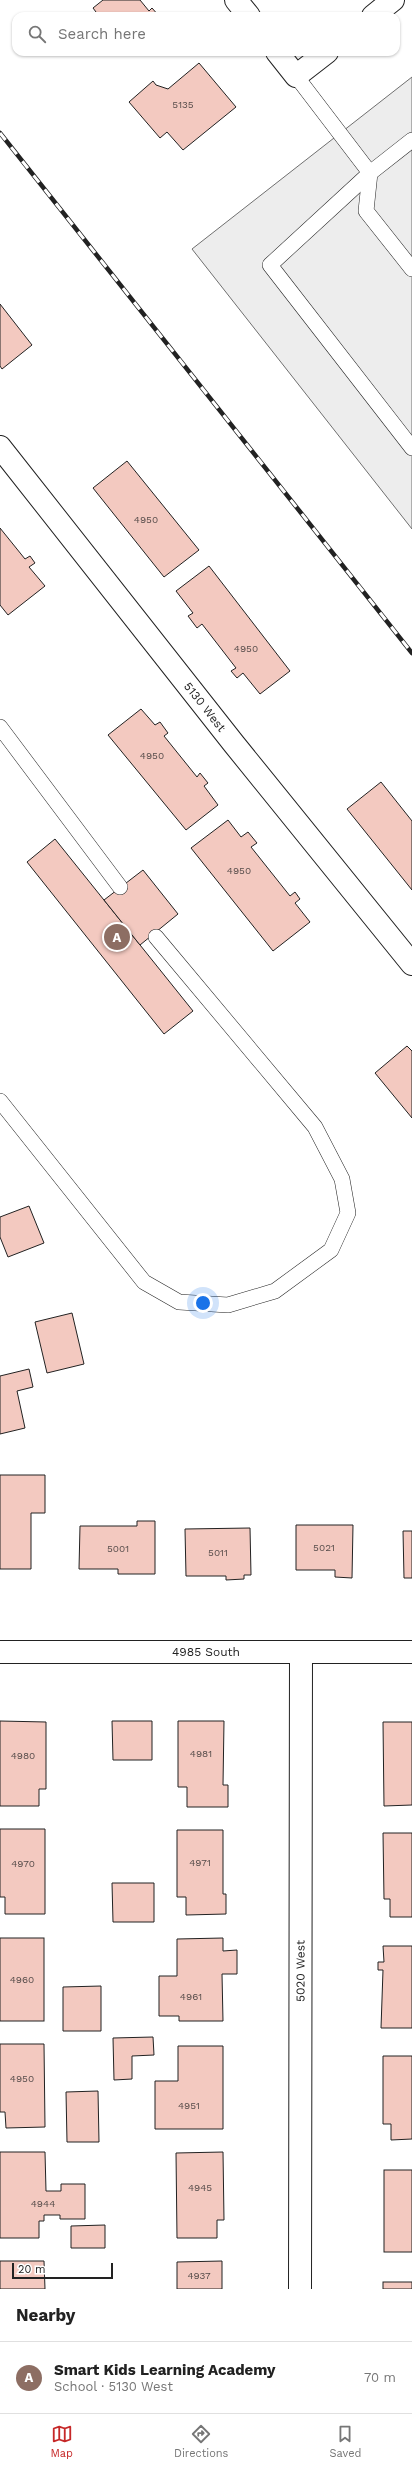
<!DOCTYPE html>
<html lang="en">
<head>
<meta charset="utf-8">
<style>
	:root { --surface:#fff; --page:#f2f2f2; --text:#222; --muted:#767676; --line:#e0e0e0; --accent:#c62828 }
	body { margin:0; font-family:"Work Sans",sans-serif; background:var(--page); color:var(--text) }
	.scale { position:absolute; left:12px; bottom:10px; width:101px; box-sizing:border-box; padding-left:4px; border:2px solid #222; border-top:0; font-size:11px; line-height:14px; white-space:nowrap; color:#222; -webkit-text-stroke:3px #fff; paint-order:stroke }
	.you { position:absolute; left:203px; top:1303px; width:14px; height:14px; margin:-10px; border:3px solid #fff; border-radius:50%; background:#1a73e8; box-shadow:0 0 0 6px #1a73e833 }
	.badge { display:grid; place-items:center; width:26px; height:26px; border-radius:50%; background:var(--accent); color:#fff; font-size:13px; font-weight:700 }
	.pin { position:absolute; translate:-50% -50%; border:2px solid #fff; box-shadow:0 1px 4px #0006 }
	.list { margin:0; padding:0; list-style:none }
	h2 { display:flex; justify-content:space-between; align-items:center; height:52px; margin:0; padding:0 16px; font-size:17px }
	h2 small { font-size:13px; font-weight:400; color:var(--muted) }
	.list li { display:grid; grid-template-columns:26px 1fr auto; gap:12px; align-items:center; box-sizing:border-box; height:72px; padding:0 16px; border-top:1px solid var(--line) }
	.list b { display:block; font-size:15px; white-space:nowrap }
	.list p { margin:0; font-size:13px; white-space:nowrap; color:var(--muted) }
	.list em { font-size:13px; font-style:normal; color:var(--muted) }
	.icon { flex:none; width:22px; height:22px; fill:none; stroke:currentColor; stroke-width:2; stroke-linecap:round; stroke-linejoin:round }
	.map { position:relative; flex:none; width:412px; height:2289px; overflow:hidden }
	.search { position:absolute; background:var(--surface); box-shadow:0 1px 3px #0004; left:12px; right:12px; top:12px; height:44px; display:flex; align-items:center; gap:10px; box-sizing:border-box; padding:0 14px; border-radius:12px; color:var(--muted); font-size:15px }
	.sheet { height:124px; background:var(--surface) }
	nav { display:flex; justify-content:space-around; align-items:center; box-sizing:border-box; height:56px; border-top:1px solid var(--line); background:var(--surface); font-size:11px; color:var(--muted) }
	nav a { display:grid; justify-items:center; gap:2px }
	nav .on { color:var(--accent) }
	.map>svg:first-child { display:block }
</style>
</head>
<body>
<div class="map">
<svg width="412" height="2289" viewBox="0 0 412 2289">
	<rect width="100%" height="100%" fill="#fff"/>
	<path fill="#ededed" stroke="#6f6f6f" d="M412,77V529L192,249Z"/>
	<g fill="#f3c9c0" stroke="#222">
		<path d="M103,0H140L149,11L152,8L159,16H99L93,8Z"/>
		<path d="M199,63L236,107L183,150L167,132L160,138L129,102L153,81L156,85L168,89Z"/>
		<path d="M0,304L32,345L2,369L0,366Z"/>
		<path d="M127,461L199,550L164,577L93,488Z"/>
		<path d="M0,528L25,559L30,556L35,563L29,567L45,586L8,615L0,605Z"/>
		<path d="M209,566L290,671L260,694L243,673L237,678L231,671L236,668L202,624L197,628L188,616L193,613L176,591Z"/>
		<path d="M141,709L155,725L160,722L168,733L164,736L197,777L200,773L208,783L204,786L218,805L186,830L108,735Z"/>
		<path d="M381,782L412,821V890L347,809Z"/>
		<path d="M228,820L241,837L248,832L257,843L251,847L290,896L295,892L300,899L295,903L310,922L273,951L191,848Z"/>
		<path d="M55,839L193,1011L164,1034L27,862Z"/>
		<path d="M143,870L178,914L140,945L104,900Z"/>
		<path d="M407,1046L412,1051V1118L375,1073Z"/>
		<path d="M29,1206L44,1243L8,1257L0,1237V1217Z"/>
		<path d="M72,1313L84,1364L47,1373L35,1322Z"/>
		<path d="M29,1369L33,1387L17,1391L25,1428L0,1434V1376Z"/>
		<path d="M0,1475H45V1513H31V1569H0Z"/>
		<path d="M137,1521H155V1574H118V1569H79L80,1526H137Z"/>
		<path d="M296,1525H353L352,1578L335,1577V1570H296Z"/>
		<path d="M250,1528L251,1575H244V1579L226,1580V1576H186L185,1529Z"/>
		<path d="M403,1531H412V1578H404Z"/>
		<path d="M0,1721L46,1722V1789H39V1806H0Z"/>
		<path d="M112,1721H152V1760H113Z"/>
		<path d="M178,1721H224L223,1785H228V1807H187V1787H178Z"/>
		<path d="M383,1722H412V1805L384,1806Z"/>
		<path d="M0,1829H45V1914H5V1897H0Z"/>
		<path d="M177,1830H223V1894H226V1914L186,1915V1897H177Z"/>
		<path d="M383,1833H412V1917H390V1899H384Z"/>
		<path d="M112,1883H154V1922H113Z"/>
		<rect x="0" y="1938" width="44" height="83"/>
		<path d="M223,1938V1951L237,1950V1974H222L223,2021H179V2016H159V1976H177V1939Z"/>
		<path d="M383,1946H412V2028H381L383,1970H378V1962H384Z"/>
		<path d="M101,1986V2031H63V1987Z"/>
		<path d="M153,2037L154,2055L132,2056V2079L114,2080L113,2038Z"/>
		<path d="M0,2044H44L45,2127L6,2128L5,2112H0Z"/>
		<path d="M178,2046H223V2129H155V2081H178Z"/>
		<path d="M383,2056H412V2139L391,2140V2124H383Z"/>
		<path d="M98,2091L99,2142H67L66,2092Z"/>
		<path d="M0,2152H45L46,2191H61V2184H85V2219H60V2215H44V2221H39V2238H0Z"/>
		<path d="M223,2152L224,2220H217V2238H177L176,2153Z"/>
		<rect x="384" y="2170" width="28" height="82"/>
		<path d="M105,2225V2248H71V2226Z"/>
		<path d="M0,2261H44L45,2289H0Z"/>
		<path d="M222,2261V2289H177V2262Z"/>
		<rect x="383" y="2282" width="29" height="7"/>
	</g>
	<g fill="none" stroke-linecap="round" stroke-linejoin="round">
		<g stroke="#222" stroke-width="16">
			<g id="service">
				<path d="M296,76L370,173L270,265L412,448"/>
				<path d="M412,140L370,173L366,211L412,269"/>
				<path d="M0,727L120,887"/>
				<path d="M0,1101L144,1282L179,1302L228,1305L275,1291L331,1250L348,1213L342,1179L315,1127L156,937"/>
			</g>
		</g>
		<g stroke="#222" stroke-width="24">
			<g id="minor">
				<path d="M236,0L249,16"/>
				<path d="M373,16L393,0"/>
				<path d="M277,52L296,76L327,52"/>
				<path id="s1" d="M0,447L234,744L412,964"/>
				<path id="s2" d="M0,1652H412"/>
				<path id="s3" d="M300,2289L301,1653"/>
			</g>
		</g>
		<use href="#service" stroke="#fff" stroke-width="15"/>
		<use href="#minor" stroke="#fff" stroke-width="22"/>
		<g stroke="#222" stroke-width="4.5">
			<path id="rail" d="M0,133L412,653"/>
		</g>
		<use href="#rail" stroke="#fff" stroke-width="3" stroke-dasharray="9" stroke-linecap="butt"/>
	</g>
	<g text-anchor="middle" stroke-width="3" stroke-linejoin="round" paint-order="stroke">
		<g font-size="10" fill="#564c4a">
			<text x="183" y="108">5135</text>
			<text x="146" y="523">4950</text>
			<text x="246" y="652">4950</text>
			<text x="152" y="759">4950</text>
			<text x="239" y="874">4950</text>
			<text x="324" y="1551">5021</text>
			<text x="118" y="1552">5001</text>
			<text x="218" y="1556">5011</text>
			<text x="201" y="1757">4981</text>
			<text x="23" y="1759">4980</text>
			<text x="200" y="1866">4971</text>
			<text x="23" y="1867">4970</text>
			<text x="22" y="1983">4960</text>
			<text x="191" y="2000">4961</text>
			<text x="22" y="2082">4950</text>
			<text x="189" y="2109">4951</text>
			<text x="200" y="2191">4945</text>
			<text x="43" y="2207">4944</text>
			<text x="199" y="2279">4937</text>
		</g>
		<g font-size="12" fill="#222" stroke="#fff">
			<text dy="4" stroke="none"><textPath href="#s1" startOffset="331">5130 West</textPath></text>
			<text dy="4" stroke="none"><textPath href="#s2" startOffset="206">4985 South</textPath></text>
			<text dy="4" stroke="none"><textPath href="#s3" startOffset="318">5020 West</textPath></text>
		</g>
	</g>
</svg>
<div class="scale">20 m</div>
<div class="you"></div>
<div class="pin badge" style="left:117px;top:937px;background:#8d6e63">A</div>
<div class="search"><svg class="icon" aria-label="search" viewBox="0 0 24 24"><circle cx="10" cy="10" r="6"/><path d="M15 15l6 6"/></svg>Search here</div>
</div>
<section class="sheet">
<h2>Nearby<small></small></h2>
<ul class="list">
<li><span class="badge" style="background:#8d6e63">A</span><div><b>Smart Kids Learning Academy</b><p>School · 5130 West</p></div><em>70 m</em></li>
</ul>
</section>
<nav>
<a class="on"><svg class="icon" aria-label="map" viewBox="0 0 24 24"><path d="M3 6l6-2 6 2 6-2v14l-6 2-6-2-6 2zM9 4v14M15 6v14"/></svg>Map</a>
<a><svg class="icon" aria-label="directions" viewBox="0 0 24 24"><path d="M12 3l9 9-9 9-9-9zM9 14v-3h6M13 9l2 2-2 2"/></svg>Directions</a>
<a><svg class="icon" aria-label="saved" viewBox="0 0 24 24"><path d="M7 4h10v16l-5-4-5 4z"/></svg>Saved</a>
</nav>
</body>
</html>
